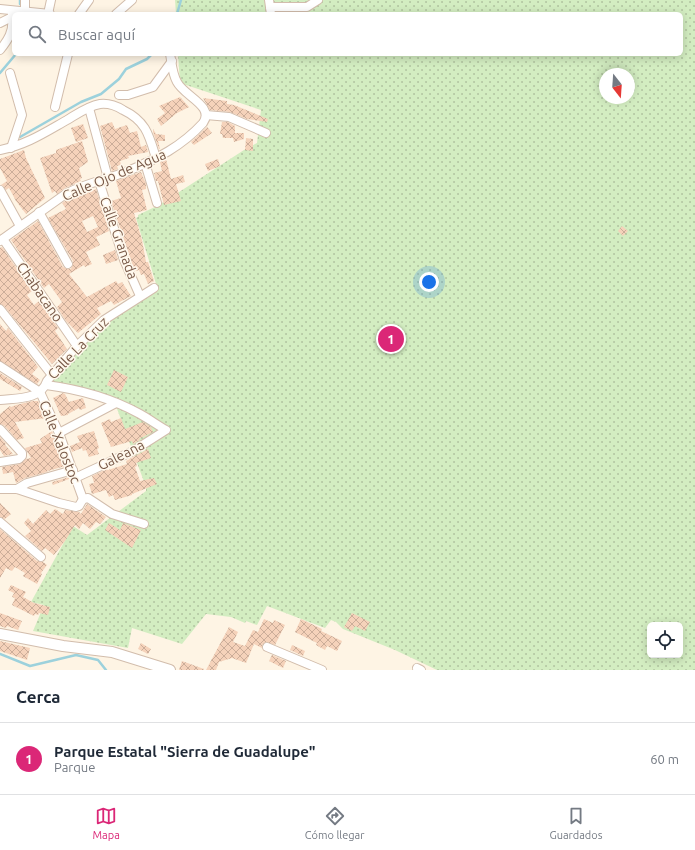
<!DOCTYPE html>
<html lang="es">
<head>
<meta charset="utf-8">
<style>
	:root { --surface:#fff; --page:#f6f6f7; --text:#1f2937; --muted:#747a83; --line:#e0e1e3; --accent:#db2777 }
	body { margin:0; font-family:Ubuntu,sans-serif; background:var(--page); color:var(--text) }
	.controls { position:absolute; right:12px; bottom:12px; display:grid; overflow:hidden; border-radius:6px; box-shadow:0 2px 10px #0003 }
	.controls button { width:36px; height:36px; display:grid; place-items:center; padding:0; border:0; border-bottom:1px solid var(--line); background:var(--surface); color:var(--text); font:20px sans-serif }
	.compass { position:absolute; left:599px; top:68px; width:36px; height:36px; border-radius:50%; background:var(--surface); box-shadow:0 2px 10px #0003; rotate:163deg }
	.you { position:absolute; left:429px; top:282px; width:14px; height:14px; margin:-10px; border:3px solid #fff; border-radius:50%; background:#1a73e8; box-shadow:0 0 0 6px #1a73e833 }
	.badge { display:grid; place-items:center; width:26px; height:26px; border-radius:50%; background:var(--accent); color:#fff; font-size:13px; font-weight:700 }
	.pin { position:absolute; translate:-50% -50%; border:2px solid #fff; box-shadow:0 1px 4px #0006 }
	.list { margin:0; padding:0; list-style:none }
	h2 { display:flex; justify-content:space-between; align-items:center; height:52px; margin:0; padding:0 16px; font-size:17px }
	h2 small { font-size:13px; font-weight:400; color:var(--muted) }
	.list li { display:grid; grid-template-columns:26px 1fr auto; gap:12px; align-items:center; box-sizing:border-box; height:72px; padding:0 16px; border-top:1px solid var(--line) }
	.list b { display:block; font-size:15px; white-space:nowrap }
	.list p { margin:0; font-size:13px; white-space:nowrap; color:var(--muted) }
	.list em { font-size:13px; font-style:normal; color:var(--muted) }
	.icon { flex:none; width:22px; height:22px; fill:none; stroke:currentColor; stroke-width:2; stroke-linecap:round; stroke-linejoin:round }
	.map { position:relative; flex:none; width:695px; height:670px; overflow:hidden }
	.search { position:absolute; background:var(--surface); box-shadow:0 2px 10px #0003; left:12px; right:12px; top:12px; height:44px; display:flex; align-items:center; gap:10px; box-sizing:border-box; padding:0 14px; border-radius:6px; color:var(--muted); font-size:15px }
	.sheet { height:124px; background:var(--surface) }
	nav { display:flex; justify-content:space-around; align-items:center; box-sizing:border-box; height:56px; border-top:1px solid var(--line); background:var(--surface); font-size:11px; color:var(--muted) }
	nav a { display:grid; justify-items:center; gap:2px }
	nav .on { color:var(--accent) }
	.map>svg:first-child { display:block }
</style>
</head>
<body>
<div class="map">
<svg width="695" height="670" viewBox="0 0 695 670">
	<defs>
		<pattern id="grass-dots" width="8" height="8" patternUnits="userSpaceOnUse"><rect width="8" height="8" fill="#d3edc1"/><path d="M2 2h.1M6 6h.1" fill="none" stroke="#b0c39f" stroke-width="1.8" stroke-linecap="round"/></pattern>
		<pattern id="building-cross-hatch" width="8" height="8" patternUnits="userSpaceOnUse"><rect width="8" height="8" fill="#f5d2ba"/><path d="M0 0l8 8M0 8l8-8" fill="none" stroke="#cbad99"/></pattern>
	</defs>
	<rect width="100%" height="100%" fill="#fef4e4"/>
	<path fill="url(#grass-dots)" fill-rule="evenodd" d="M175,0H695V670H437L395,650L343,629L336,622L331,620L325,628L267,606L257,625L246,621L245,623L231,617L206,614L182,644L132,628L128,648L33,631L44,605L31,602L73,526L87,535L146,491V487L113,398L51,383L68,358L106,320L157,287L136,218L138,217V215L159,205L244,150L257,143L261,110L180,83L178,54H681V14H176ZM605,74H629V98H605ZM650,625H680V655H650Z"/>
	<g fill="none" stroke-linecap="round" stroke-linejoin="round">
		<g stroke="#9cd1dc" stroke-width="2.5">
			<path d="M20,0V4"/>
			<path d="M177,14L181,0"/>
			<path d="M0,73L16,54"/>
			<path d="M20,137L81,102L101,94L119,79L126,69L147,59L152,54"/>
			<path d="M0,654L30,666L76,655L98,660L106,670"/>
		</g>
	</g>
	<g fill="url(#building-cross-hatch)" fill-rule="evenodd">
		<path d="M180,97L189,107L177,113L161,126L157,119L165,113L159,106Z"/>
		<path d="M203,98L227,101V104L234,105L268,119L267,122L247,119L230,112L210,110Z"/>
		<path d="M112,122L115,129L127,125L130,133L137,131L141,147L146,145L148,152L128,156L129,158L120,161L121,165L117,166L118,169L112,171L100,126Z"/>
		<path d="M222,122H228L235,126V133H244V139L234,142L233,138H223L222,134H220Z"/>
		<path d="M83,124L88,138L76,142L71,128Z"/>
		<path d="M207,127L212,133L194,145L191,142Z"/>
		<path d="M153,129L156,134L165,135V141H158L160,149H159L153,132Z"/>
		<path d="M246,138L253,139V151L245,150Z"/>
		<path d="M82,141L88,162L79,168L82,178L80,179L81,181L65,188L57,194L55,191L52,193L40,158L56,153V150Z"/>
		<path d="M24,150L26,158L45,198L26,214L16,201L9,188L6,190L3,186L1,185L7,181L0,168V159Z"/>
		<path d="M166,159L171,179L183,175L185,182L176,184L181,201L164,205L158,181H156L154,173L162,171L160,162Z"/>
		<path d="M218,159L220,166L208,171L205,164Z"/>
		<path d="M141,172L146,184V189L142,190L147,210L134,213L142,240L146,262H148L154,281L148,284L144,274L141,275L139,270L136,271L133,266L111,201L121,198L116,181Z"/>
		<path d="M96,189L109,231L96,237L100,245L86,252L92,264L85,267L84,265L69,274L87,297L116,281L118,284L122,282L131,296L114,305L111,301L97,308L101,314L78,333L66,321L57,307L62,302L49,284L44,288L11,240L38,221L63,267L68,269H71L73,264V261L48,218L66,209L62,203L70,198L84,192L85,194ZM93,216L98,227L87,232L82,221Z"/>
		<path d="M622,226L628,231L623,236L618,231Z"/>
		<path d="M2,247L32,291L27,295L34,305L39,301L58,328L55,331L67,349L52,364L4,306L0,304V248Z"/>
		<path d="M115,250L118,260L106,264L103,255Z"/>
		<path d="M0,324L6,331L8,328L38,367L32,374L40,380L37,384L0,361Z"/>
		<path d="M114,370L128,377L121,392L107,385Z"/>
		<path d="M0,373L22,387L20,391L0,379Z"/>
		<path d="M63,393L65,394L69,402L83,398L86,408L80,410L79,408L68,414V415L61,416L53,398Z"/>
		<path d="M33,401H38L46,418L15,422L24,438L17,440L4,425L0,424V414L10,406L11,407L16,405Z"/>
		<path d="M121,418L125,429L143,422L151,427L153,432L139,439L140,440L133,444L132,441L111,447L101,423L110,419L111,422Z"/>
		<path d="M52,431L65,466L48,471V470L47,472L25,478L16,483L13,472L3,474L2,467L20,464L26,459L31,458L25,448L42,443L40,439Z"/>
		<path d="M94,431L99,448L97,449L99,454L89,457L86,450L83,451L82,448L72,452L70,446L80,442L77,436Z"/>
		<path d="M0,437L6,444L5,445L13,454L4,456L0,450Z"/>
		<path d="M148,449L151,458L136,463L137,466L135,467L140,481L154,478L157,484L132,494V495L115,500L113,495L109,497L106,490L92,494L89,484L94,483L92,476L107,469L108,470L127,464L126,461Z"/>
		<path d="M69,477V479L53,485L52,482Z"/>
		<path d="M0,503L11,514L5,519L0,517Z"/>
		<path d="M87,504L106,517L100,524L96,522L90,529L83,523L79,529L75,525L65,541L54,555L45,548L42,551L25,536L31,531L24,523L28,518L33,524L46,510L50,514L55,509L63,514L65,510L79,512L81,514Z"/>
		<path d="M109,523L120,530L123,523L141,530L132,548L105,530Z"/>
		<path d="M0,529L37,561L43,562L47,565L41,573L42,574L37,584L23,576L25,573L15,567L12,571L6,568L0,578Z"/>
		<path d="M11,585L26,592L23,597L34,603L50,607L48,615L39,613L38,615L35,614L34,616L12,605L15,598L12,597L14,593L8,590Z"/>
		<path d="M0,613L22,621L18,630L7,626L6,628L0,626Z"/>
		<path d="M352,613L370,622L365,631L355,626L352,631L344,627Z"/>
		<path d="M264,619L273,623L274,620L285,625L275,645L266,642L262,645V648L254,644L246,663L232,658L219,662L216,670H206L229,627L238,632L233,642L245,646L253,630L258,632Z"/>
		<path d="M301,619L322,629L321,631L342,641L337,651L327,646L325,650L316,645L317,643L295,632Z"/>
		<path d="M0,641L30,648L27,660L0,651Z"/>
		<path d="M141,643L151,649L148,654L138,649Z"/>
		<path d="M292,645L305,651L303,656L290,650Z"/>
		<path d="M272,655L286,661L283,668L269,661Z"/>
		<path d="M182,661L204,669V670H179Z"/>
	</g>
	<g fill="none" stroke-linecap="round" stroke-linejoin="round">
		<g stroke="#d2bdac" stroke-width="10">
			<g id="minor">
				<path d="M269,0L271,14"/>
				<path d="M270,7H307L318,0"/>
				<path d="M0,9L50,14"/>
				<path d="M25,11V0"/>
				<path d="M48,14L51,0"/>
				<path d="M79,14L89,0"/>
				<path d="M116,14L132,0"/>
				<path d="M0,23L12,17V13"/>
				<path d="M0,50C8,40 14,31 12,17"/>
				<path d="M10,73L22,115L11,148"/>
				<path d="M119,95H128L153,87L172,61"/>
				<path d="M55,107L68,54"/>
				<path d="M89,108L108,178"/>
				<path d="M206,115L229,117L266,133"/>
				<path d="M0,150C26,145 44,133 67,120C77,114 88,106 100,104C109,103 115,105 123,110C146,121 149,135 156,158"/>
				<path d="M145,163L157,203"/>
				<path d="M99,181L124,260L140,296"/>
				<path d="M0,190L20,226"/>
				<path d="M39,212L68,264"/>
				<path d="M3,239L77,346"/>
				<path d="M0,241L67,193C87,183 108,179 128,171C157,159 182,146 203,123C215,106 184,96 177,82C172,73 172,64 170,54"/>
				<path d="M0,309L52,375"/>
				<path d="M0,366L40,392"/>
				<path d="M46,385C77,389 111,398 140,414C149,419 157,425 166,430L133,451L75,478"/>
				<path d="M40,392L59,433L83,499"/>
				<path d="M0,400C17,398 41,400 47,381L77,346L104,320L154,288"/>
				<path d="M0,429L22,453V456L19,459L0,462"/>
				<path d="M59,433L116,403"/>
				<path d="M0,489H17L59,503L76,507L79,506L83,499"/>
				<path d="M17,489L27,483L73,470"/>
				<path d="M83,499L88,498L112,514L144,524"/>
				<path d="M0,522L41,557"/>
				<path d="M267,647L322,670"/>
				<path d="M417,668L421,670"/>
			</g>
		</g>
		<g stroke="#d2bdac" stroke-width="12">
			<path id="tertiary" d="M0,634L63,646L112,652L170,670"/>
		</g>
		<use href="#minor" stroke="#fff" stroke-width="8"/>
		<use href="#tertiary" stroke="#fff" stroke-width="10"/>
	</g>
	<g text-anchor="middle" stroke-width="3" stroke-linejoin="round" paint-order="stroke">
		<g font-size="14" fill="#785948" stroke="#fff8ec">
			<text transform="translate(114 175) rotate(-23)" y="5">Calle Ojo de Agua</text>
			<text transform="translate(119 238) rotate(70)" y="5">Calle Granada</text>
			<text transform="translate(40 292) rotate(55)" y="5">Chabacano</text>
			<text transform="translate(78 348) rotate(-46)" y="5">Calle La Cruz</text>
			<text transform="translate(60 442) rotate(68)" y="5">Calle Xalostoc</text>
			<text transform="translate(121 455) rotate(-27)" y="5">Galeana</text>
		</g>
	</g>
</svg>
<div class="controls">
<button><svg class="icon" aria-label="locate" viewBox="0 0 24 24"><circle cx="12" cy="12" r="6"/><path d="M12 2v4M12 18v4M2 12h4M18 12h4"/></svg></button>
</div>
<svg class="compass" viewBox="-18 -18 36 36"><path d="M0-13l5 13h-10z" fill="#e53935"/><path d="M0 13l5-13h-10z" fill="#747a83"/></svg>
<div class="you"></div>
<div class="pin badge" style="left:391px;top:339px">1</div>
<div class="search"><svg class="icon" aria-label="search" viewBox="0 0 24 24"><circle cx="10" cy="10" r="6"/><path d="M15 15l6 6"/></svg>Buscar aquí</div>
</div>
<section class="sheet">
<h2>Cerca<small></small></h2>
<ul class="list">
<li><span class="badge">1</span><div><b>Parque Estatal &quot;Sierra de Guadalupe&quot;</b><p>Parque</p></div><em>60 m</em></li>
</ul>
</section>
<nav>
<a class="on"><svg class="icon" aria-label="map" viewBox="0 0 24 24"><path d="M3 6l6-2 6 2 6-2v14l-6 2-6-2-6 2zM9 4v14M15 6v14"/></svg>Mapa</a>
<a><svg class="icon" aria-label="directions" viewBox="0 0 24 24"><path d="M12 3l9 9-9 9-9-9zM9 14v-3h6M13 9l2 2-2 2"/></svg>Cómo llegar</a>
<a><svg class="icon" aria-label="saved" viewBox="0 0 24 24"><path d="M7 4h10v16l-5-4-5 4z"/></svg>Guardados</a>
</nav>
</body>
</html>
